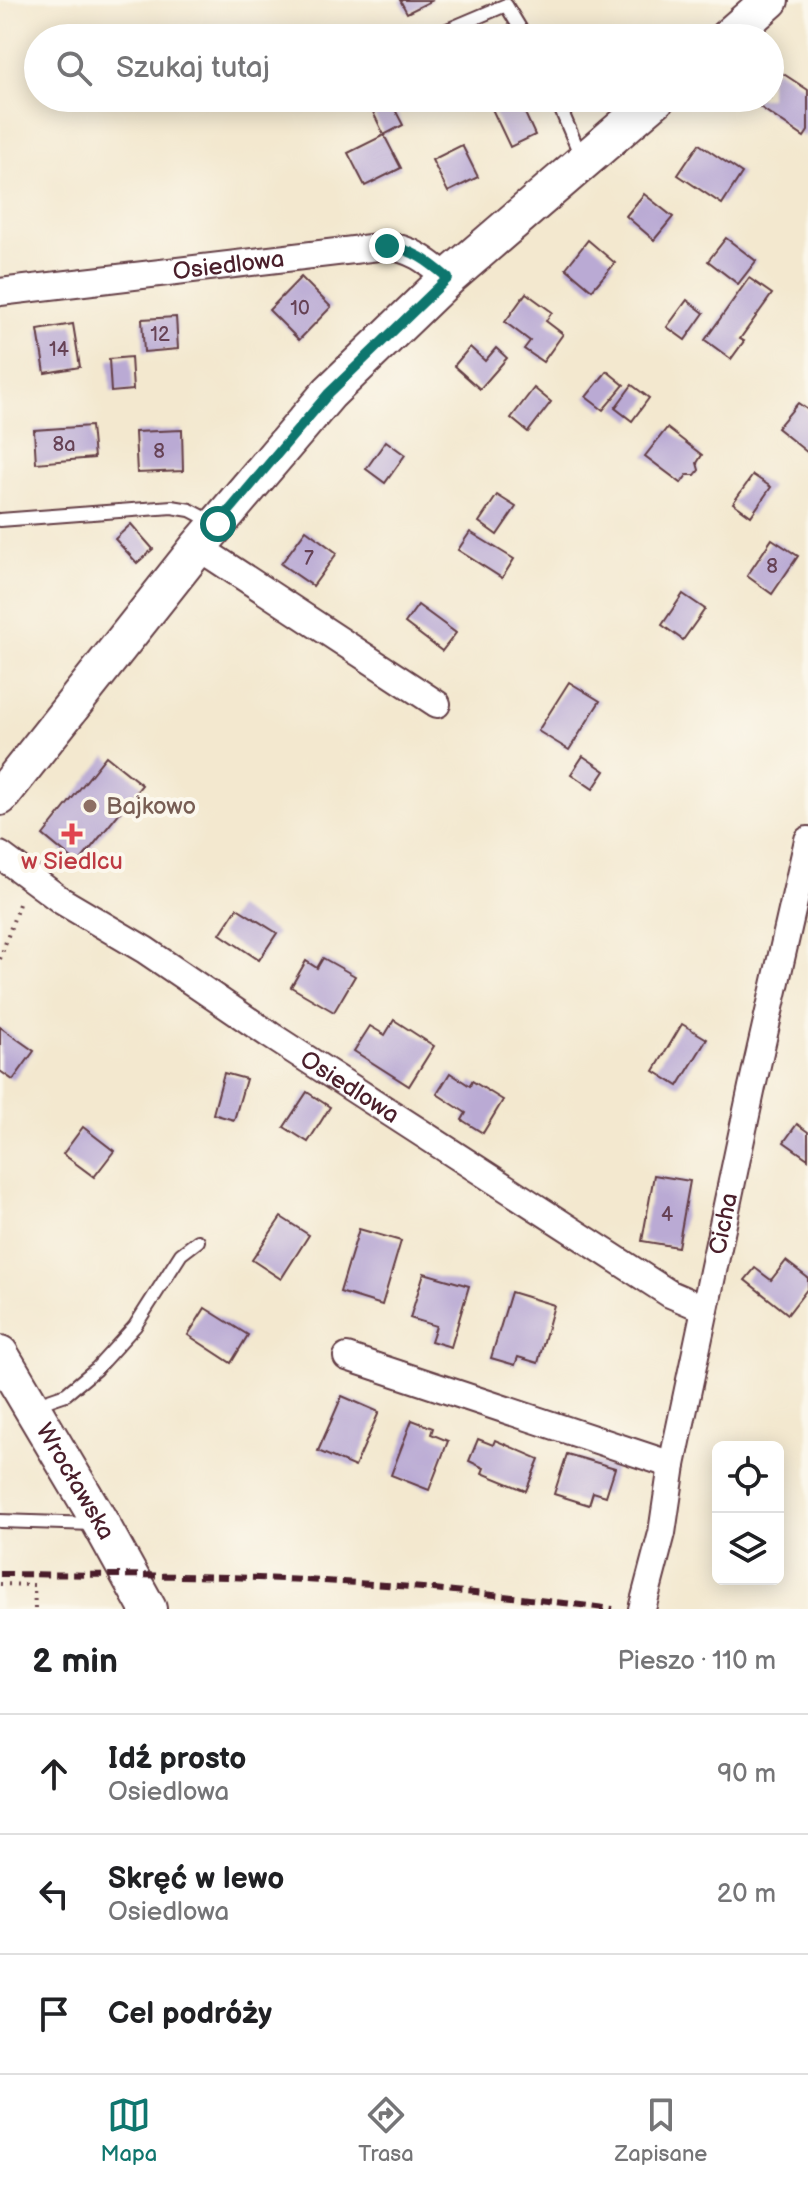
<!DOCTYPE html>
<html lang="pl">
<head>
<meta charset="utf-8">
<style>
	:root { --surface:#fff; --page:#f2f2f2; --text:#202124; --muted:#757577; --line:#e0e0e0; --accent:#0f766e }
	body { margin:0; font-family:"Balsamiq Sans",sans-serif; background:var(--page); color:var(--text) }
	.controls { position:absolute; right:24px; bottom:24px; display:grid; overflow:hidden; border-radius:12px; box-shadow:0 4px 20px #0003 }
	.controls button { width:72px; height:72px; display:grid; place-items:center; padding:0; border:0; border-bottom:2px solid var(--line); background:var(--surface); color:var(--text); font:40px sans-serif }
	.stop { position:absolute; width:24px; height:24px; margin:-18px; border:6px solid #0f766e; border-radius:50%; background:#fff }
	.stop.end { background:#0f766e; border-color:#fff; box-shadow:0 2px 8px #0008 }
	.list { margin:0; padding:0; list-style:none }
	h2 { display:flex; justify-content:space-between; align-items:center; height:104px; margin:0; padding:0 32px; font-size:34px }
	h2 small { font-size:26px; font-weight:400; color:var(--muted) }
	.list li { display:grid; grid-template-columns:52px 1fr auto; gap:24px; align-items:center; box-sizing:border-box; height:120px; padding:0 32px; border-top:2px solid var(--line) }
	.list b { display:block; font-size:30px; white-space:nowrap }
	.list p { margin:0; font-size:26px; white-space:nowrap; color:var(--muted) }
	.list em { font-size:26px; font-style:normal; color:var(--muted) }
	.icon { flex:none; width:44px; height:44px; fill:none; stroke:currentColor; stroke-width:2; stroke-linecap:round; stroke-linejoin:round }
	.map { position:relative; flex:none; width:808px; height:1609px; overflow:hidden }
	.search { position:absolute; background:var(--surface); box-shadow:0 4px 20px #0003; left:24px; right:24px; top:24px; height:88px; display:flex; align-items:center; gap:20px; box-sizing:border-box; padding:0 28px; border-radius:44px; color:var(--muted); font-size:30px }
	.sheet { height:464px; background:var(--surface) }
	nav { display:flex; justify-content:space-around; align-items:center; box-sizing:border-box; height:112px; border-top:2px solid var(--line); background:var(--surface); font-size:22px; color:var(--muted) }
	nav a { display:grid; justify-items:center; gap:4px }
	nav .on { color:var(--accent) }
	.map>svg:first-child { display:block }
</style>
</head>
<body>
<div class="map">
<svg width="808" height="1609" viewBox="0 0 808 1609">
	<rect width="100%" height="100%" fill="#fbf7ec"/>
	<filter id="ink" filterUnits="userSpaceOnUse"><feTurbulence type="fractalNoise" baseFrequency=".0125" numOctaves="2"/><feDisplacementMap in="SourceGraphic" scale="16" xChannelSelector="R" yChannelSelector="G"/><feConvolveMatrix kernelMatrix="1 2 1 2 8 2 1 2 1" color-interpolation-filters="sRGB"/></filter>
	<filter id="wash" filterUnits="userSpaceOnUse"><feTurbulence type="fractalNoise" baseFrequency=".006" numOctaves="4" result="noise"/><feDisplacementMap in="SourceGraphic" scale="32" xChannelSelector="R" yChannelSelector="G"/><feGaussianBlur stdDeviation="1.8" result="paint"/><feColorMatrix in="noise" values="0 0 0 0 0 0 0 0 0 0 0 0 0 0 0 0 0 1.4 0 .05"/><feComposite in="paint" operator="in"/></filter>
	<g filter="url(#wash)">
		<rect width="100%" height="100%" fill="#f3e8cf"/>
		<g id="blocks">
			<g fill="#baaad4">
				<path d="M400,0H433L407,13Z"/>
				<path d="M776,69L808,90V131L804,137L754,103L757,98H770V78Z"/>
				<path d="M385,98H389L403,125L384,135L370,106Z"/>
				<path d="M518,98L535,135L510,147L492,109Z"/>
				<path d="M384,135L401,168L365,186L348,153Z"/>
				<path d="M699,144L742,173L722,204L678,175Z"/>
				<path d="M462,145L478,177L448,192L432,160Z"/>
				<path d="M644,194L673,217L654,240L626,216Z"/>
				<path d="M726,238L756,261L738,284L708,261Z"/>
				<path d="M588,240L615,263L592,290L566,268Z"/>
				<path d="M301,277L331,307L299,340L269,310Z"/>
				<path d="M749,278L772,294L740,339L744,341L731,359L705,340Z"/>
				<path d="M526,293L552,312L546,321L563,334L543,362L524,349L530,341L505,322Z"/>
				<path d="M687,300L704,313L685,340L667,327Z"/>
				<path d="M176,317L178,349L144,352L142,319Z"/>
				<path d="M73,324L80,367L45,373L38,330Z"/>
				<path d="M470,347L485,361L496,348L507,358L480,389L454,366Z"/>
				<path d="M131,357L133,390L111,392L109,359Z"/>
				<path d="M607,371L624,385L603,410L586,397Z"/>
				<path d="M632,385L649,398L632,421L615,408Z"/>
				<path d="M534,388L551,402L528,432L511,418Z"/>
				<path d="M798,403L808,410V453L777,428Z"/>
				<path d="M91,426L94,458L36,463L34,430Z"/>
				<path d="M667,428L702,455L697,463L699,470L695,475H687L681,483L645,456Z"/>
				<path d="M182,430L183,471L137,473L135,432Z"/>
				<path d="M386,441L405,455L385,483L366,469Z"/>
				<path d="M753,475L771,487L751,516L733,503Z"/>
				<path d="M497,495L516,507L497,535L479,522Z"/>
				<path d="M131,524L153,549L137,563L115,539Z"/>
				<path d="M306,530L337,553L313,586L281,564Z"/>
				<path d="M470,532L514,559L502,578L458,550Z"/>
				<path d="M772,539L798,556L772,594L747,576Z"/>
				<path d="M683,594L705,609L683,640L662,625Z"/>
				<path d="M418,605L456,633L442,651L405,623Z"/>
				<path d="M569,682L600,701L569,750L538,731Z"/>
				<path d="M106,756L142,785L78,864L43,835Z"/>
				<path d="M583,756L605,771L593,789L571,774Z"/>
				<path d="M237,908L277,933L259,960L220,934Z"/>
				<path d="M323,958L355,976L334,1012L291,987L306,961L317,968Z"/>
				<path d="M394,1020L434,1046L409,1086L354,1051L370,1026L385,1035Z"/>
				<path d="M682,1024L707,1039L678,1086L654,1071Z"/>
				<path d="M0,1027L34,1051L13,1080L0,1071Z"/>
				<path d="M224,1073L246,1079L234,1120L213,1114Z"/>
				<path d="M450,1073L470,1086L472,1081L503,1100L483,1133L462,1120L466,1113L437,1094Z"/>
				<path d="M307,1092L330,1107L308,1142L284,1127Z"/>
				<path d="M797,1124L808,1132V1159L784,1142Z"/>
				<path d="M83,1127L114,1151L94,1177L63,1154Z"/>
				<path d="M654,1175L690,1181L678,1247L642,1241Z"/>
				<path d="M281,1217L309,1235L281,1279L252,1260Z"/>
				<path d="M359,1229L401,1241L382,1305L340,1292Z"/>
				<path d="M786,1261L808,1278V1288L788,1314L745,1280L755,1268L771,1280Z"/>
				<path d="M424,1273L469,1286L451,1347L431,1341L436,1326L410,1318Z"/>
				<path d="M511,1292L554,1305L538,1363L518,1357L515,1365L491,1358Z"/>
				<path d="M205,1308L248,1335L231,1363L188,1335Z"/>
				<path d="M342,1396L379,1412L355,1467L318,1451Z"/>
				<path d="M412,1420L433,1428L431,1434L448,1441L429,1490L391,1475Z"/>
				<path d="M478,1439L493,1445L495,1440L539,1459L526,1491L482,1473L484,1468L469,1461Z"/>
				<path d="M567,1454L615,1468L606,1496L593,1492L589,1505L554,1494Z"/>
			</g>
		</g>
	</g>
	<g filter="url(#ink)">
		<use href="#blocks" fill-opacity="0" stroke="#633d44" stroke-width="2"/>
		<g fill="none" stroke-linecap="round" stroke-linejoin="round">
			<g stroke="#633d44" stroke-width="16">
				<g id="lane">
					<path d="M447,30L506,5L526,38"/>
					<path d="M556,98L582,159"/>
					<path d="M0,520L172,507L190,510L215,523"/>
					<path d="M34,1405L66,1394L96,1369L135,1326L181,1254L198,1241"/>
					<path d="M0,1521L94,1524"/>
				</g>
			</g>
			<g stroke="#633d44" stroke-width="30">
				<g id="street">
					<path id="s1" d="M0,292L387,246C413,249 428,262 448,278"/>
					<path d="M198,547L437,704"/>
					<path id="s2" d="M0,855L62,901L145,950L270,1035L670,1294L705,1309"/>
					<path d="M347,1357L672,1465"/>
					<path id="s3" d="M642,1609L662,1533L672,1465L705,1309L752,1087L808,840"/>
				</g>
			</g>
			<g stroke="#633d44" stroke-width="40">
				<g id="secondary">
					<path d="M727,38L770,0"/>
					<path d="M0,797L198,547L329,393L448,278L657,98"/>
					<path id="s4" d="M0,1354L101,1524L148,1609"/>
				</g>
			</g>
			<g stroke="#633d44" stroke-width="4" stroke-dasharray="2 6" stroke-linecap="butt">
				<path d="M0,959L20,901"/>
				<path d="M0,1584L34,1585L35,1609"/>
			</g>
			<use href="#lane" stroke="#fff" stroke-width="12"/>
			<use href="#street" stroke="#fff" stroke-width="26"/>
			<use href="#secondary" stroke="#fff" stroke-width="36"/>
			<path stroke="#4a1f2b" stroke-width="6" stroke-dasharray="12 6" stroke-linecap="butt" d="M0,1574C108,1575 215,1575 323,1581C420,1586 517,1597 613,1609"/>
		</g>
	</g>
	<g fill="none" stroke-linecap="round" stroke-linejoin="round" filter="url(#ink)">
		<path stroke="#0f766e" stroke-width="10" d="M218,524L329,393L448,278C429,262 413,249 387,246"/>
	</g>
	<circle fill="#8d6e63" stroke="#fbf7ec" stroke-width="3" cx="90" cy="806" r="8"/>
	<path fill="#e0444e" stroke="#fbf7ec" stroke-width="3" d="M68 822h8v8h8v8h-8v8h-8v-8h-8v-8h8z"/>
	<g text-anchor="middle" stroke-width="8" stroke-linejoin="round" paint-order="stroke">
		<g font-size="20" fill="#664255">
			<text x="300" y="315">10</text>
			<text x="160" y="341">12</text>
			<text x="59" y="356">14</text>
			<text x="64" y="451">8a</text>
			<text x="159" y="458">8</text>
			<text x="309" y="565">7</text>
			<text x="772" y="573">8</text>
			<text x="667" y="1221">4</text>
		</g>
		<g font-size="24" fill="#4a1f2b" stroke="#fbf7ec">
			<text dy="8" stroke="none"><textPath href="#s1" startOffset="230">Osiedlowa</textPath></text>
			<text dy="8" stroke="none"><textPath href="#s2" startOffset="420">Osiedlowa</textPath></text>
			<text dy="8" stroke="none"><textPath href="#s3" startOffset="394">Cicha</textPath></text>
			<text dy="8" stroke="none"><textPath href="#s4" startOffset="148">Wrocławska</textPath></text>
		</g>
		<g font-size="24" fill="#785e54" stroke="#fbf7ec" text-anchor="start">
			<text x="106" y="814">Bajkowo</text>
		</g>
		<g font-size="24" fill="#be3a42" stroke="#fbf7ec">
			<text x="72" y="869">w Siedlcu</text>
		</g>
	</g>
</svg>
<div class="controls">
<button><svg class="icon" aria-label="locate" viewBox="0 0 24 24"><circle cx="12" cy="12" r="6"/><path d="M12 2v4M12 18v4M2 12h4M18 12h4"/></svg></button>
<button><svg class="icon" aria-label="layers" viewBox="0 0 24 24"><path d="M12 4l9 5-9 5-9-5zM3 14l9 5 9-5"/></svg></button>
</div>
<div class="stop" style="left:218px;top:524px"></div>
<div class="stop end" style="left:387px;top:246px"></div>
<div class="search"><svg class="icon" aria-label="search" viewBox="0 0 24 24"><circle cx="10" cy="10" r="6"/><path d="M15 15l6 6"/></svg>Szukaj tutaj</div>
</div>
<section class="sheet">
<h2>2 min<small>Pieszo · 110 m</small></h2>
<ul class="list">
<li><svg class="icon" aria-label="ahead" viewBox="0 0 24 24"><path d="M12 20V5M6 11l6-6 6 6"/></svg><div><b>Idź prosto</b><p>Osiedlowa</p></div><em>90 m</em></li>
<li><svg class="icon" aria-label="left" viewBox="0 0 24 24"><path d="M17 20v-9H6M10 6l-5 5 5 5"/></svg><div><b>Skręć w lewo</b><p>Osiedlowa</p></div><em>20 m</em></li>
<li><svg class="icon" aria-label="arrive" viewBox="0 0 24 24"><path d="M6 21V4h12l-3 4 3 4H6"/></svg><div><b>Cel podróży</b></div></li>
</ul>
</section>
<nav>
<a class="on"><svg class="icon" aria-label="map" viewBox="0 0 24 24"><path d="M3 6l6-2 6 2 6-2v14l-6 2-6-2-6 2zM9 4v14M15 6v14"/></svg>Mapa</a>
<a><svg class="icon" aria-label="directions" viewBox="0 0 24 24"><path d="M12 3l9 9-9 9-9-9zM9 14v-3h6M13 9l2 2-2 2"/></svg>Trasa</a>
<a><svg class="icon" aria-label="saved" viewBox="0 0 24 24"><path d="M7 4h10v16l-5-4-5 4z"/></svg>Zapisane</a>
</nav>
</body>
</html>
